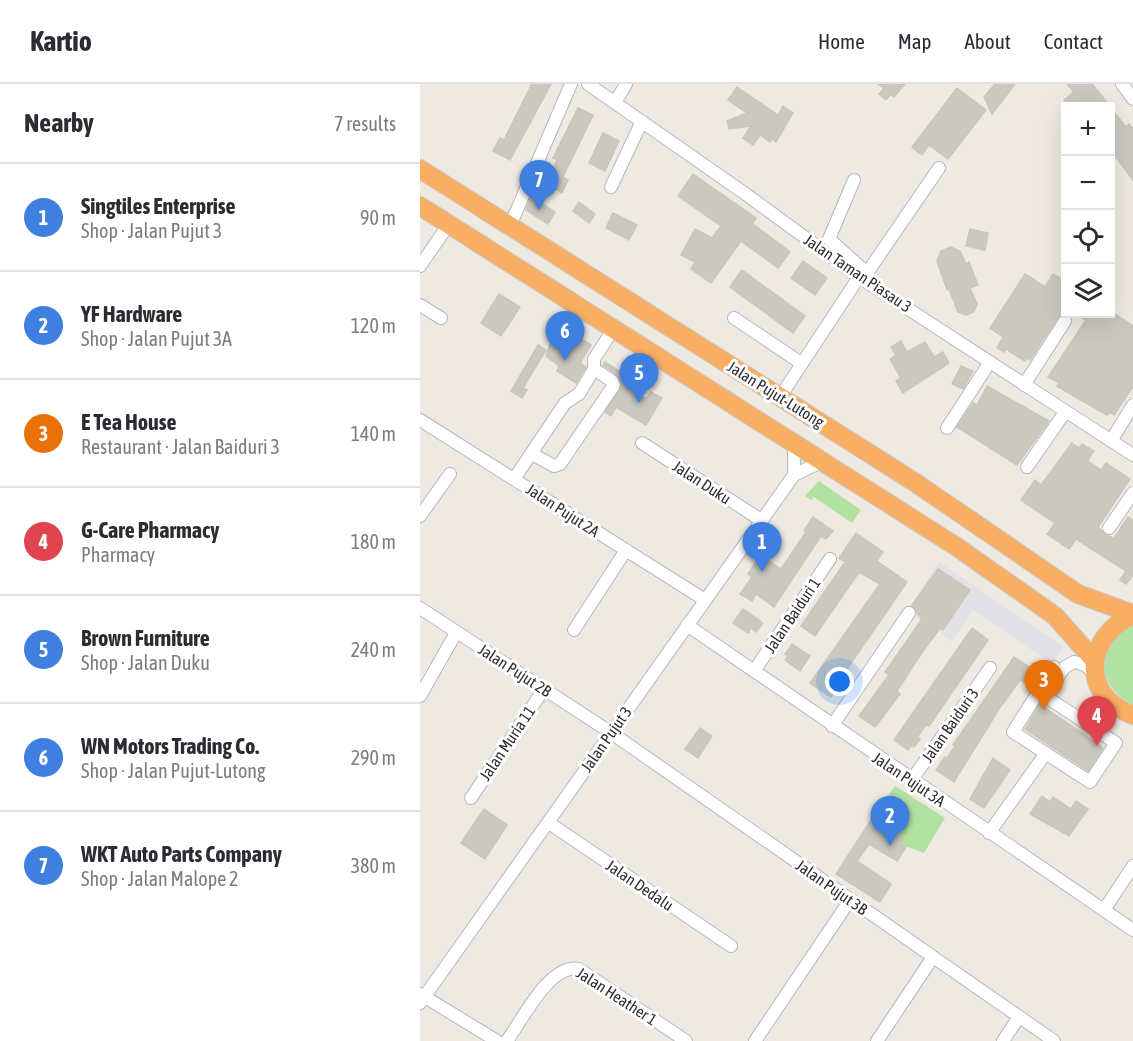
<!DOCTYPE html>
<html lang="en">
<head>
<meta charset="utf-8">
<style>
	:root { --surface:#fff; --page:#f7f7f7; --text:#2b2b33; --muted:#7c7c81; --line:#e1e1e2; --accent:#4a5ef3 }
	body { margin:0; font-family:"Asap Condensed",sans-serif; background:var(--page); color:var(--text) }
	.controls { position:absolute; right:18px; top:18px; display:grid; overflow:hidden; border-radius:0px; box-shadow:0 6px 24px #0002 }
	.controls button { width:54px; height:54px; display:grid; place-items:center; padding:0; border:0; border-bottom:2px solid var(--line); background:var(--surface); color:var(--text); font:30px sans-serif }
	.you { position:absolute; left:420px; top:598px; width:21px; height:21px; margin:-15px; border:4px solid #fff; border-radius:50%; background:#1a73e8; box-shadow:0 0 0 9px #1a73e833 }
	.badge { display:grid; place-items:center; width:39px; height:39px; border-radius:50%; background:var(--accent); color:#fff; font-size:20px; font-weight:700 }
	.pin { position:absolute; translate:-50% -50px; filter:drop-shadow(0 2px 3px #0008) }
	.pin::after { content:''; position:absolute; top:32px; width:21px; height:18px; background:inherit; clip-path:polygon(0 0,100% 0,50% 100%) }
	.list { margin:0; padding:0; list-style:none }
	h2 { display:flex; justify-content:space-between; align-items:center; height:78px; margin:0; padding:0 24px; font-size:26px }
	h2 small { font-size:20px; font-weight:400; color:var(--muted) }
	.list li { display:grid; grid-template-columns:39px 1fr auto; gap:18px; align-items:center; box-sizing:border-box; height:108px; padding:0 24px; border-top:2px solid var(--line) }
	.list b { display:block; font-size:22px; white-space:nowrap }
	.list p { margin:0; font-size:20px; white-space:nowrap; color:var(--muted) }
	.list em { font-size:20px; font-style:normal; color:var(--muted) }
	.icon { flex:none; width:33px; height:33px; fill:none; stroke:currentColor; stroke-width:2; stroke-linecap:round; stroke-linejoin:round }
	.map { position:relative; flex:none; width:713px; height:957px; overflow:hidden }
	header { display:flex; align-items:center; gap:36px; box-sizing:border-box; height:84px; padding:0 30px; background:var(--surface); border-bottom:2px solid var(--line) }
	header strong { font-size:28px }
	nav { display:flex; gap:33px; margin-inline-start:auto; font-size:21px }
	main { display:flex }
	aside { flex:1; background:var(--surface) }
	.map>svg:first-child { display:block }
</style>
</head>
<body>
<header>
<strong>Kartio</strong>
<nav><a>Home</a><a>Map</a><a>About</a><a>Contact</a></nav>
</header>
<main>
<aside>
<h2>Nearby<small>7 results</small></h2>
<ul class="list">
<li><span class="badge" style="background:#3f7fe0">1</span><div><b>Singtiles Enterprise</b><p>Shop · Jalan Pujut 3</p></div><em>90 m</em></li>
<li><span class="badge" style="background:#3f7fe0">2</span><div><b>YF Hardware</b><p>Shop · Jalan Pujut 3A</p></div><em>120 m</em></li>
<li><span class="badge" style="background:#e8710a">3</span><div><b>E Tea House</b><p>Restaurant · Jalan Baiduri 3</p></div><em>140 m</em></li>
<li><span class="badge" style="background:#e0444e">4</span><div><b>G-Care Pharmacy</b><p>Pharmacy</p></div><em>180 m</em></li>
<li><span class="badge" style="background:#3f7fe0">5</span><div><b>Brown Furniture</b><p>Shop · Jalan Duku</p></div><em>240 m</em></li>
<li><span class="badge" style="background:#3f7fe0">6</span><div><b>WN Motors Trading Co.</b><p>Shop · Jalan Pujut-Lutong</p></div><em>290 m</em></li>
<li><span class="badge" style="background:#3f7fe0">7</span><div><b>WKT Auto Parts Company</b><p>Shop · Jalan Malope 2</p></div><em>380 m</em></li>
</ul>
</aside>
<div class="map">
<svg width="713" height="957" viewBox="0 0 713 957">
	<rect width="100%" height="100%" fill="#eeeae2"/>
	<path fill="#e3e1e8" d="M519,478L644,563L632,580L553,526L532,557L487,527Z"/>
	<g fill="#b2e2a1">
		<path d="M399,397L441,426L432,439L394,413L391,416L385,412Z"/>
		<path d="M713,540V621C688,609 672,578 693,554C698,548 707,544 713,540Z"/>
		<path d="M475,702L525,734L504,769L480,760L483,754L472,747L469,752L451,736Z"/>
	</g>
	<g fill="#cac8bf" stroke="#cac6bb" stroke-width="1.5">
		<path d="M112,0H131L90,76L73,67L80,54L84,56Z"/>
		<path d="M458,0H485L474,13L471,10L466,16L459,10L464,4Z"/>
		<path d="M575,0H595L572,30L564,13Z"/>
		<path d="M647,0H672L690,22H649L644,16L654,8Z"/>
		<path d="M317,3L358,31L363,22L373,29L356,58L352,55L350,58L340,51L333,61L323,54L331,42L309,45L307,37L327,29L308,16Z"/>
		<path d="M537,4L566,26L528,75L509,61L502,71L492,63Z"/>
		<path d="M690,23L706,43L709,40L713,45V96L695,72L690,75Z"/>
		<path d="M158,24L173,31L143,93L148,96L142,109L127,100L137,76L133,74Z"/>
		<path d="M183,49L199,57L185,87L169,79Z"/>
		<path d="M273,90L336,134L333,140L370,168L358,184L321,157L291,199L271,185L275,178L261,171L275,145L292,154L301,142L258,112Z"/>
		<path d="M111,113L135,128L128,140L106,126Z"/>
		<path d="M159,118L175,130L169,139L153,127Z"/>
		<path d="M193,129L217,141L209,156L186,144Z"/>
		<path d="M550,145L568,149L565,166L546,162Z"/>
		<path d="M531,163L540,167L546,180L549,178L558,201L550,204L557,220L554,228L546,231L538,228L529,205L527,206L517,177L521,167Z"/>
		<path d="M383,177L407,194L395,211L371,194Z"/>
		<path d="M322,186L385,232L373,249L310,203Z"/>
		<path d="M605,190L625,203L633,190L645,197V227L638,233L610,276L607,274L605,277L586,265L584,268L577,264L583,253L570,244Z"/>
		<path d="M79,210L100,223L81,252L61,239Z"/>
		<path d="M656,230H695L713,242V303L694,331L689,328L687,331L659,315L637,302L639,299L628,293L666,236Z"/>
		<path d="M148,247L171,261L160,279L166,283L156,299L137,287L139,282L126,272L130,260L137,265Z"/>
		<path d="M481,257L487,268L505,258L514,273L523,268L529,279L483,309L476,297L481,294L470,275L476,271L471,263Z"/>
		<path d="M118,261L126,266L103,304L107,306L102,314L91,307Z"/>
		<path d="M185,278L213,296L208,304L226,315L231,308L242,314L226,341L196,323L191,332L185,328L202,299L197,291L183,281Z"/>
		<path d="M541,282L553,287L543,305L532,300Z"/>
		<path d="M567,302L629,337L597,381L537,343L553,319L557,321Z"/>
		<path d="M652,359L659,364L662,360L674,367L667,377L681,386L686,379L710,395L678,443L685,451L694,454L708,433L713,436V491L706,500L700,496L706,487L656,455L649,465L627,450L635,439L601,416L615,396L621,401Z"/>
		<path d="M393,433L413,447L406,455L401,452L354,523L336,510L332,517L320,510L332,493L328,490L340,471L361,485L386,448L384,446Z"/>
		<path d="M436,449L463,468L457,477L487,498L427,585L424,584L416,597L420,599L411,613L390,599L460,500L439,488L395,552L381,542L425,478L419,474Z"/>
		<path d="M518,485L550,506L523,546L520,544L501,570L477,607L480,610L455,643L439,632L469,591L465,588L502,535L492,521Z"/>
		<path d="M323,525L343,539L336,548L331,544L328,549L313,539Z"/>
		<path d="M552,544L568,556L509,642L506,641L497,653L500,655L494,663L492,661L488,666L474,656Z"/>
		<path d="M372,560L390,572L380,587L365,576L368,572L365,570Z"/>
		<path d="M594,573L612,585L603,598L600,596L579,625L534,698L516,686L525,673L527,674L535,662L533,661Z"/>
		<path d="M620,620L683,664L668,687L605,645Z"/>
		<path d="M280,644L292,652L278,674L265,665Z"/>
		<path d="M573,674L590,686L564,724L550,715Z"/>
		<path d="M622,712L630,718L633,713L651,725L656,717L668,725L649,752L610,730Z"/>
		<path d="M64,725L87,741L65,775L41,759Z"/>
		<path d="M451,736L458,741L456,744L469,752L472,747L483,754L480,760L486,763L477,777L449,760L437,777L471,800L460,818L416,790Z"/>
	</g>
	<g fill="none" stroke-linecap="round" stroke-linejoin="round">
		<g stroke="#b5b6c0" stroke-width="14">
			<g id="minor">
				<path d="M168,0L327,111L439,193L713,371"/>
				<path d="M702,0L713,15"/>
				<path d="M196,17L206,0"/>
				<path d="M434,96L409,155L447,189"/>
				<path d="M191,103L222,37"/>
				<path d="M90,142L151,0"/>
				<path d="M0,182L29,140"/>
				<path d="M0,221L21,234"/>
				<path d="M314,234L381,279"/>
				<path d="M604,301L645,237"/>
				<path d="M360,313L439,193L447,189L519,84"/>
				<path d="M0,336L285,516"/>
				<path d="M527,344L570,278"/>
				<path d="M691,357L713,321"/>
				<path d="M222,359L341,436"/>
				<path d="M112,370L134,382L140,380L194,301L192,297L174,285"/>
				<path d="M607,383L645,328"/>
				<path d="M374,391V358"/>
				<path d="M94,395L145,319L159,310L174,285V275L194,244"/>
				<path d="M0,432L30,390"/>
				<path d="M689,444L713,409"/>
				<path d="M0,524L190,648L634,957"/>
				<path d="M267,541L713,846"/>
				<path d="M154,546L206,466"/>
				<path d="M334,587L410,475"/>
				<path d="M633,599L645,583L654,578L665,581L675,590"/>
				<path d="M619,608L696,659L670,698L593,648L634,583"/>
				<path d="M0,612L36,549"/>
				<path d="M412,642L489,529"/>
				<path d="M491,697L570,584"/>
				<path d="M51,714L124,605"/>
				<path d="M129,739L311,862"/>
				<path d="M569,749L626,669"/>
				<path d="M684,826L713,782"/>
				<path d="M0,910L77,957"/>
				<path d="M0,919L374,391L403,377"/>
				<path d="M87,957C102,936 130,879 159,885L266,957"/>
				<path d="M335,957L430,816"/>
				<path d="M457,957L513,873"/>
				<path d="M583,957L599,933"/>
			</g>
		</g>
		<g stroke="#c9c9c9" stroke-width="20">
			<g id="highway">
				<path d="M0,85L496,399L658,510L713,530"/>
				<path d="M0,122L537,463L635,532L675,577"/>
				<path d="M713,531C665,552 659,612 713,631"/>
			</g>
		</g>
		<use href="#minor" stroke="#fff" stroke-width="12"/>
		<use href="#highway" stroke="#f8ae63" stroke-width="18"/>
	</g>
	<g text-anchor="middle" stroke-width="6" stroke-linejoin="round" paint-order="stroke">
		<g font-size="16" fill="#2e2e2e" stroke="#fff">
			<text transform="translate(438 189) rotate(34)" y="6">Jalan Taman Piasau 3</text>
			<text transform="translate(356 310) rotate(32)" y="6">Jalan Pujut-Lutong</text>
			<text transform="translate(282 398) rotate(33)" y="6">Jalan Duku</text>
			<text transform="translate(143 426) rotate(33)" y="6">Jalan Pujut 2A</text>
			<text transform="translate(372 531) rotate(-56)" y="6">Jalan Baiduri 1</text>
			<text transform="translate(95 586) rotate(33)" y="6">Jalan Pujut 2B</text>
			<text transform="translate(530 641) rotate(-55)" y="6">Jalan Baiduri 3</text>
			<text transform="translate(186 655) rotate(-55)" y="6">Jalan Pujut 3</text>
			<text transform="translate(87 659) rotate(-56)" y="6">Jalan Muria 11</text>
			<text transform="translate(489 695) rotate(34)" y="6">Jalan Pujut 3A</text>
			<text transform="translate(220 801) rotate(34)" y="6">Jalan Dedalu</text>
			<text transform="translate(412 803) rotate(35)" y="6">Jalan Pujut 3B</text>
			<text transform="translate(197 912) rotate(33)" y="6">Jalan Heather 1</text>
		</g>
	</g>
</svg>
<div class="controls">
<button>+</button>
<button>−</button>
<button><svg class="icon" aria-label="locate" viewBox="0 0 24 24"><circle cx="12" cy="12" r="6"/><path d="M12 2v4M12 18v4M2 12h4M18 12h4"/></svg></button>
<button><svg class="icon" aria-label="layers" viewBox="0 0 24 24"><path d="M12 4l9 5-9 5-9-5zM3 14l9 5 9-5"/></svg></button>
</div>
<div class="you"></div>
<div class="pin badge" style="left:342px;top:488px;background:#3f7fe0">1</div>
<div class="pin badge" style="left:470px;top:762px;background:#3f7fe0">2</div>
<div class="pin badge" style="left:624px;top:626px;background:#e8710a">3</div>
<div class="pin badge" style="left:677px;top:662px;background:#e0444e">4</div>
<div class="pin badge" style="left:219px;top:319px;background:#3f7fe0">5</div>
<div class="pin badge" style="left:145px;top:277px;background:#3f7fe0">6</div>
<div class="pin badge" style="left:119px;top:126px;background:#3f7fe0">7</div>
</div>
</main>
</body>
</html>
